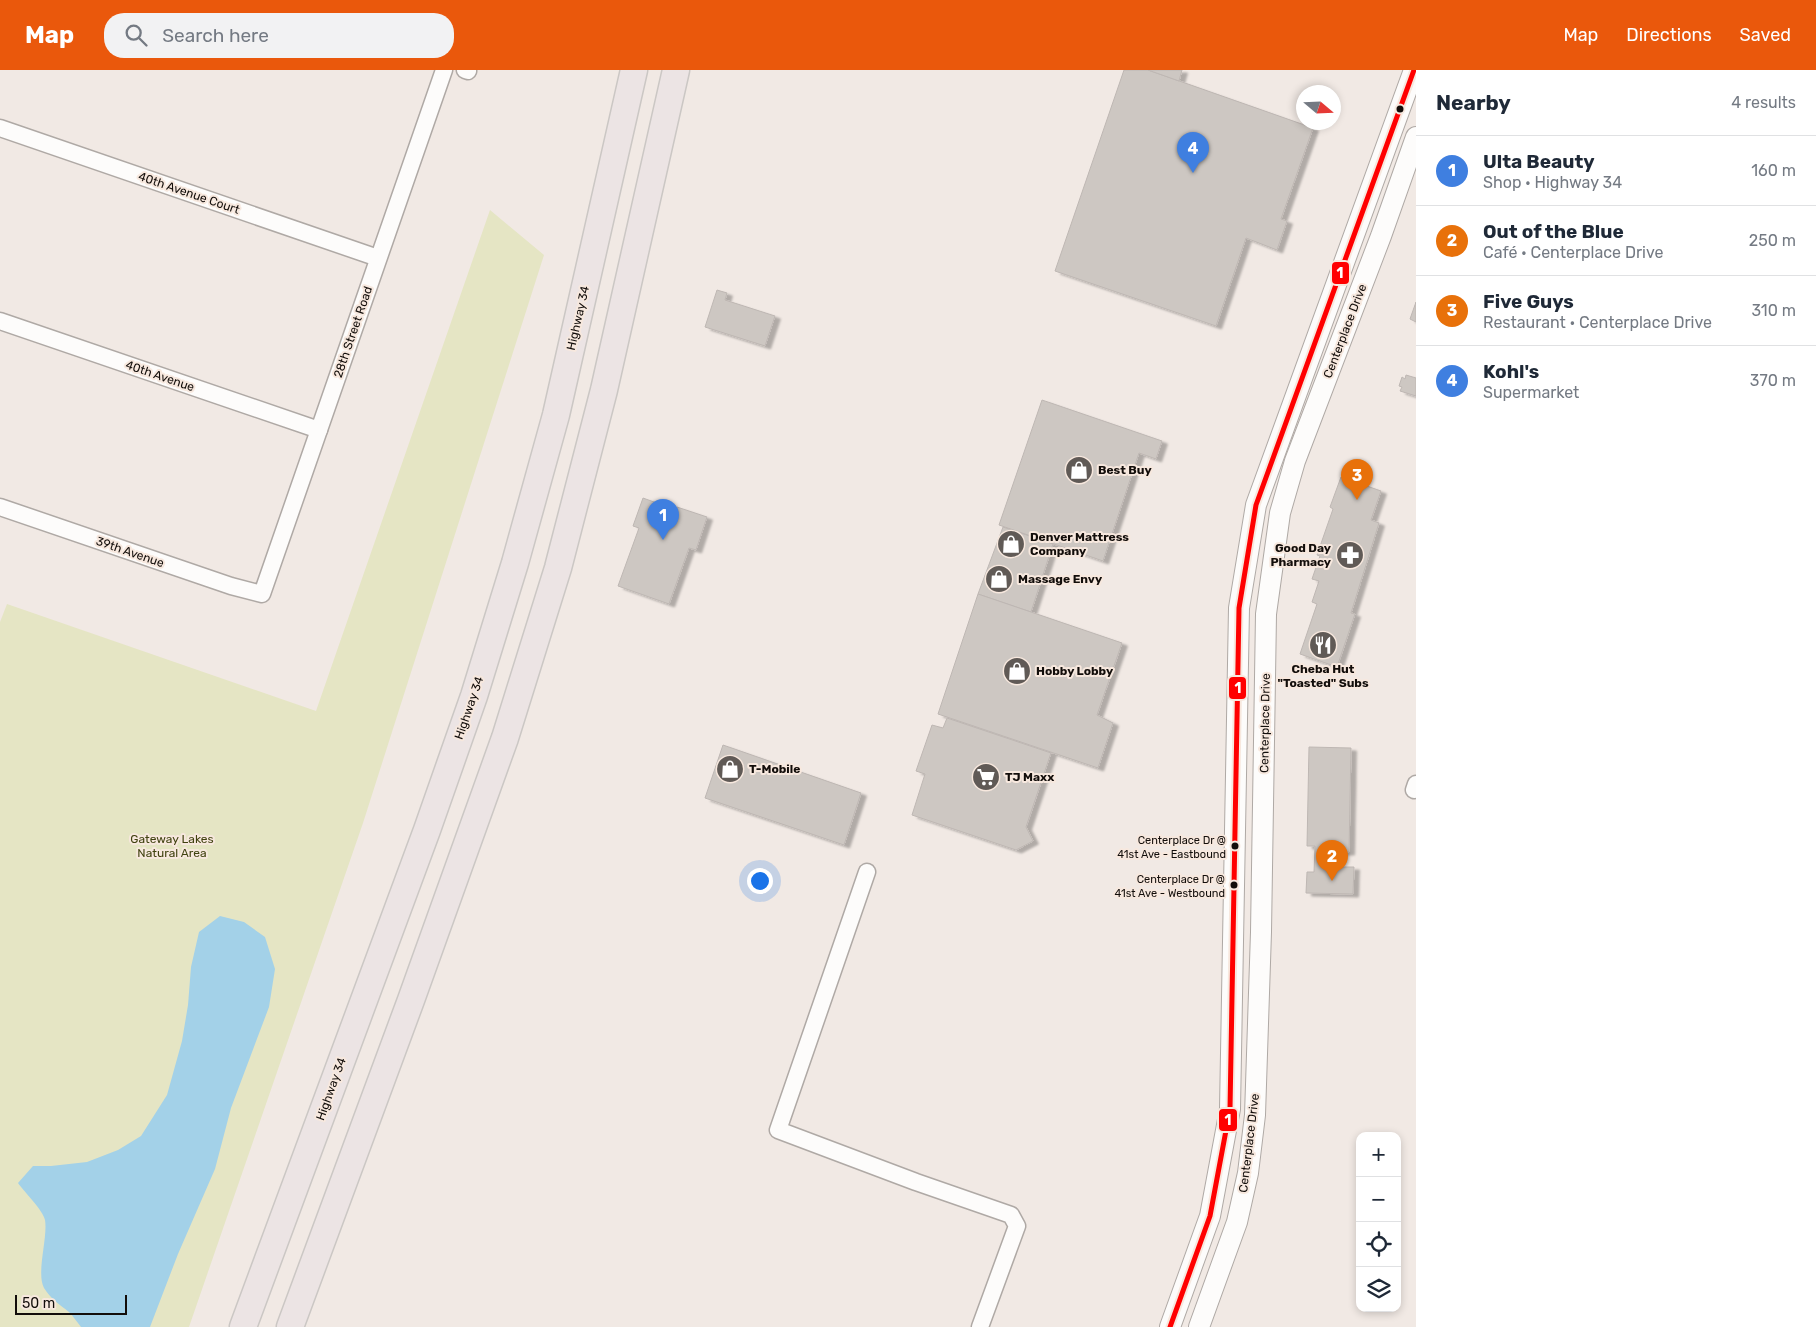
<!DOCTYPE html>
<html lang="en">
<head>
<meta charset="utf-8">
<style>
	:root { --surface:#fff; --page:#f2f2f3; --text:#1f2937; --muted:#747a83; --line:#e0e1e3; --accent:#ea580c }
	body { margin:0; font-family:Rubik,sans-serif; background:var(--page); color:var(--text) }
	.controls { position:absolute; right:15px; bottom:15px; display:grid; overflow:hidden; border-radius:10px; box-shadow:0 2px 8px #0003 }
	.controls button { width:45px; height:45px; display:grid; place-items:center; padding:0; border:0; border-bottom:1px solid var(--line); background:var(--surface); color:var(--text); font:25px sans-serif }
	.compass { position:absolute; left:1296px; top:15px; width:45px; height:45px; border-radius:50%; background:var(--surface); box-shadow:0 2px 8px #0003; rotate:109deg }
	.scale { position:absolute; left:15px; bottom:12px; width:112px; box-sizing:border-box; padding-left:5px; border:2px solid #120d0a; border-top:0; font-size:14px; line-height:18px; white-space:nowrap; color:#120d0a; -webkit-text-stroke:4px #f7e8de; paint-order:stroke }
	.you { position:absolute; left:759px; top:810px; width:18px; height:18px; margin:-12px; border:4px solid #fff; border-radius:50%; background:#1a73e8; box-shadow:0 0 0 8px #1a73e833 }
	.badge { display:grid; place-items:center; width:32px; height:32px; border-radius:50%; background:var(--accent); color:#fff; font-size:16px; font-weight:700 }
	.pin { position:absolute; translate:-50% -41px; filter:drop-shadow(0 1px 2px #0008) }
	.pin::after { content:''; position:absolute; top:26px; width:18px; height:15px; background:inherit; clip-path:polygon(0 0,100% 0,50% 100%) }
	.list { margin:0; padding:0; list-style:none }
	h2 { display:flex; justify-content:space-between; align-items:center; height:65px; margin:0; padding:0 20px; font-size:21px }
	h2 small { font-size:16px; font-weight:400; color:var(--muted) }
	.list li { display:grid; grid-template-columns:32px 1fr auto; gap:15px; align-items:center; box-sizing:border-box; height:70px; padding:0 20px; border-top:1px solid var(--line) }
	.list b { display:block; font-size:19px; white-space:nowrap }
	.list p { margin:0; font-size:16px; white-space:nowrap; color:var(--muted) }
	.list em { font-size:16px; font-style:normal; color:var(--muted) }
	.icon { flex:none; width:28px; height:28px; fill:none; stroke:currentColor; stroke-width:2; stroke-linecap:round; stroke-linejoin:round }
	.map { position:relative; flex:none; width:1416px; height:1257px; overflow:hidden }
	header { display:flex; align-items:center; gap:30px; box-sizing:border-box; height:70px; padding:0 25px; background:var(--accent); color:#fff }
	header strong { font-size:24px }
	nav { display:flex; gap:28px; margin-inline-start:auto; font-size:18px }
	.search { width:350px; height:45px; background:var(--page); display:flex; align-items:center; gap:12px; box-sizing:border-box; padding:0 18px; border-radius:20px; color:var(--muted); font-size:19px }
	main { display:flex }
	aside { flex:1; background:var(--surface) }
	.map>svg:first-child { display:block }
</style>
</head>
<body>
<header>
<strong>Map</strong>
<div class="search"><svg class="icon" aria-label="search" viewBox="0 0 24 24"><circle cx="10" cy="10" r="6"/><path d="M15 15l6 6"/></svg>Search here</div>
<nav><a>Map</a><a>Directions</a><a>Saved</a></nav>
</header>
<main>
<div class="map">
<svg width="1416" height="1257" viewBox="0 0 1416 1257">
	<defs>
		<filter id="shadow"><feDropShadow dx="5.5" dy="3" stdDeviation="1" flood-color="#0004"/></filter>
	</defs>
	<rect width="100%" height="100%" fill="#f1e9e4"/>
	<path fill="#e5e5c4" d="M490,140L544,185L363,753L189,1257H0V552L7,534L316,641Z"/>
	<path fill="#a3d1e8" d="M220,846L244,852L265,867L275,899L269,937L231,1038L215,1099L178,1184L150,1257H81C77,1252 73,1246 69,1242C60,1235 50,1228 44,1218C36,1203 48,1168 45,1150C43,1140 25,1123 18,1113L33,1096H51L87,1092L118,1080L141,1066L167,1025L182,971L188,935L191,897L199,862Z"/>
	<g fill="#cdc7c2" stroke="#beb7b3" filter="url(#shadow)">
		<path d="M1124,0H1148L1313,58L1281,149L1287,151L1277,180L1246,168L1216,256L1055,201Z"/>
		<path d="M1148,0H1182L1179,11Z"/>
		<path d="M717,220L727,223L725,230L775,246L765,276L705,257Z"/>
		<path d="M1416,232V252L1410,249Z"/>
		<path d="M1406,305L1416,308V326L1400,321L1402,317L1399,316L1402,307L1405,309Z"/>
		<path d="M1042,330L1162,371L1156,389L1139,383L1103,491L999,455Z"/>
		<path d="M1341,407L1381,421L1371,450L1379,453L1351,543L1355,544L1337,597L1300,584L1317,534L1312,532L1319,511L1312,509L1320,486L1317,485L1333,439L1330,437Z"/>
		<path d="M643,428L676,440L677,437L707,447L696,480L689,478L669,534L618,516L639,458L633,456Z"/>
		<path d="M1003,457L1053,474L1031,542L978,524Z"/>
		<path d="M978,524L1122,573L1097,645L1113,653L1098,698L938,644Z"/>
		<path d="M947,648L1051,683L1026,757L1033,771L1016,780L912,745L925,704L916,701L932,655L943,658Z"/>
		<path d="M723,675L861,723L844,775L705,728Z"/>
		<path d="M1309,677L1351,678L1349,782H1336V797H1354L1353,824L1306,823L1307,802H1314L1315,776H1307Z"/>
	</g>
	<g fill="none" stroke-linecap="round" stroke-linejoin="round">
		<g stroke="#afa9a5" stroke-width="19">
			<g id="minor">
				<path d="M465,0L468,1"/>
				<path d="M0,58L378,188"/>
				<path d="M0,251L319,360"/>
				<path d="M0,437L231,516L262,524L444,0"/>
				<path d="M1414,720L1416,714"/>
				<path d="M867,802L778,1060L916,1112L1011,1145L1017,1156L980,1257"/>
			</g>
		</g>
		<g stroke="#afa9a5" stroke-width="22">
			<g id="tertiary">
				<path d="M1170,1257L1210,1146L1230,1039L1239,538L1256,435L1414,0"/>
				<path d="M1199,1257L1237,1152L1248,1103L1255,1045L1261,862L1266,544L1280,443L1295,391L1381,166L1416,67"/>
			</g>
		</g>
		<g stroke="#cbc7c4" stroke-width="29">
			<g id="trunk">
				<path d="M243,1257L427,760L474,626L515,493L556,345L634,0"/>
				<path d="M290,1257L411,930L505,668L558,498L604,320L676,0"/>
			</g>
		</g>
		<use href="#minor" stroke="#fdfcfb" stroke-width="16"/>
		<use href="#tertiary" stroke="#fdfcfb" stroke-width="20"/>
		<use href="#trunk" stroke="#ece4e4" stroke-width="26"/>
		<g stroke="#f7e8de" stroke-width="9">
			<path id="bus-1" d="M1170,1257L1210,1146L1230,1039L1239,538L1256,435L1414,0"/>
		</g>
		<use href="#bus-1" stroke="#f00" stroke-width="5"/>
	</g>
	<defs>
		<g id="shop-disc" transform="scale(1.4375)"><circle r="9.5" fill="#605a56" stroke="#f7e8de"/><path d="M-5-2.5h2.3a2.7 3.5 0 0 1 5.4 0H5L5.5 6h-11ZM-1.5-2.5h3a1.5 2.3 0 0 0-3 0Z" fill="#fff"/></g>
		<g id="pharmacy-disc" transform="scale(1.4375)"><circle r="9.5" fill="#605a56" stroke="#f7e8de"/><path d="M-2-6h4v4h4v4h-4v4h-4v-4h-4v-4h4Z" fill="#fff"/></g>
		<g id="restaurant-disc" transform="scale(1.4375)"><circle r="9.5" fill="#605a56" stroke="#f7e8de"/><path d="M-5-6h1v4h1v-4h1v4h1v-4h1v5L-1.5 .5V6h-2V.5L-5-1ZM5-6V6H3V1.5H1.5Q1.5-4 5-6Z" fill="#fff"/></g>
		<g id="supermarket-disc" transform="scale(1.4375)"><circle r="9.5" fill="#605a56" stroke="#f7e8de"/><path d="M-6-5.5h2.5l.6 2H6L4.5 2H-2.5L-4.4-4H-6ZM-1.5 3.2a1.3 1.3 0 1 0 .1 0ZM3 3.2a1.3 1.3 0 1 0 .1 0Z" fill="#fff"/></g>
	</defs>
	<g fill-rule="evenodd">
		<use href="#shop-disc" x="1079" y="400"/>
		<use href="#shop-disc" x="1011" y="474"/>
		<use href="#pharmacy-disc" x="1350" y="485"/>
		<use href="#shop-disc" x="999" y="509"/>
		<use href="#restaurant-disc" x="1323" y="575"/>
		<use href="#shop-disc" x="1017" y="601"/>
		<use href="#shop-disc" x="730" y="699"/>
		<use href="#supermarket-disc" x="986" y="707"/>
	</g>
	<g fill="#120d0a" stroke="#f7e8de" stroke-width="2">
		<circle cx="1400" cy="39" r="4.5"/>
		<circle cx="1235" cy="776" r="4.5"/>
		<circle cx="1234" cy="815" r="4.5"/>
	</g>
	<g text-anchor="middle" stroke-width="4" stroke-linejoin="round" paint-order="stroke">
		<g font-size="11" fill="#120d0a" stroke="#f7e8de" text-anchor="end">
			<text x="1226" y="774">Centerplace Dr @<tspan x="1226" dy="14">41st Ave - Eastbound</tspan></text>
			<text x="1225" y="813">Centerplace Dr @<tspan x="1225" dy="14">41st Ave - Westbound</tspan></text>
		</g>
		<g font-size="12" fill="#120d0a" stroke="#f7e8de">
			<text transform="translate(189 123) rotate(19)" y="4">40th Avenue Court</text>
			<text transform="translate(578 248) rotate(-77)" y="4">Highway 34</text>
			<text transform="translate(1345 261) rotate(-69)" y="4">Centerplace Drive</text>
			<text transform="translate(353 262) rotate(-71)" y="4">28th Street Road</text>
			<text transform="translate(160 306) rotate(19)" y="4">40th Avenue</text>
			<text transform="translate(130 482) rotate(19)" y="4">39th Avenue</text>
			<text transform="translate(469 638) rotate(-71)" y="4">Highway 34</text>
			<text transform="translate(1265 653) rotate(-89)" y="4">Centerplace Drive</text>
			<text transform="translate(331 1019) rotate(-70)" y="4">Highway 34</text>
			<text transform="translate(1249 1073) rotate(-83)" y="4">Centerplace Drive</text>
		</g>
		<g font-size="12" font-weight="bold" fill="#120d0a" stroke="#f7e8de" text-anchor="start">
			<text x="1098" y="404">Best Buy</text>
			<text x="1030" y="471">Denver Mattress<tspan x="1030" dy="14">Company</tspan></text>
			<text x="1331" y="482" text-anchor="end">Good Day<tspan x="1331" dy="14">Pharmacy</tspan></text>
			<text x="1018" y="513">Massage Envy</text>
			<text x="1323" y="603" text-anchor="middle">Cheba Hut<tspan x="1323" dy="14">"Toasted" Subs</tspan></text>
			<text x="1036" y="605">Hobby Lobby</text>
			<text x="749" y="703">T-Mobile</text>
			<text x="1005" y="711">TJ Maxx</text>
		</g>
		<g font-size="12" fill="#404210" stroke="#f7e8de">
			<text x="172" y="773">Gateway Lakes<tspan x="172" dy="14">Natural Area</tspan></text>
		</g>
	</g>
	<g stroke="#f7e8de" stroke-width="2">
		<rect x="1331" y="191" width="19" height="24" rx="5" fill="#f00"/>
		<rect x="1228" y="606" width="19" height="24" rx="5" fill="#f00"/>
		<rect x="1218" y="1038" width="20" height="24" rx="5" fill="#f00"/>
	</g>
	<g font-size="14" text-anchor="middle" font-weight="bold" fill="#fff">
		<text x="1340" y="208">1</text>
		<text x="1238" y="623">1</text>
		<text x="1228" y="1055">1</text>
	</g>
</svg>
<div class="controls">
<button>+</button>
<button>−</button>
<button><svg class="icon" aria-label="locate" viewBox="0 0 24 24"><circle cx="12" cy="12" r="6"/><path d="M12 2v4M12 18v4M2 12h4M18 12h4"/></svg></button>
<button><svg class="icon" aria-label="layers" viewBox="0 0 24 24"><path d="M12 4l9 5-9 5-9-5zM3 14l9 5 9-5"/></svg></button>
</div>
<svg class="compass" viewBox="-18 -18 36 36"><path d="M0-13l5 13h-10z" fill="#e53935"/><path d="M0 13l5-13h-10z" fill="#747a83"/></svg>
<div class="scale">50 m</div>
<div class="you"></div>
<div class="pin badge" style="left:663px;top:470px;background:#3f7fe0">1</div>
<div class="pin badge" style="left:1332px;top:811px;background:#e8710a">2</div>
<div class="pin badge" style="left:1357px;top:430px;background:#e8710a">3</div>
<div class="pin badge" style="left:1193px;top:103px;background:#3f7fe0">4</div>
</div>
<aside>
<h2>Nearby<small>4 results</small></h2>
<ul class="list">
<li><span class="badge" style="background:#3f7fe0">1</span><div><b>Ulta Beauty</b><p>Shop · Highway 34</p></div><em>160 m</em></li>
<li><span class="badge" style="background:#e8710a">2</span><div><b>Out of the Blue</b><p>Café · Centerplace Drive</p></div><em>250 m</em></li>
<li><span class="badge" style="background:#e8710a">3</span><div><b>Five Guys</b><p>Restaurant · Centerplace Drive</p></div><em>310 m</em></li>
<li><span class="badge" style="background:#3f7fe0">4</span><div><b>Kohl's</b><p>Supermarket</p></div><em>370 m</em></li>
</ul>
</aside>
</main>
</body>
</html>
